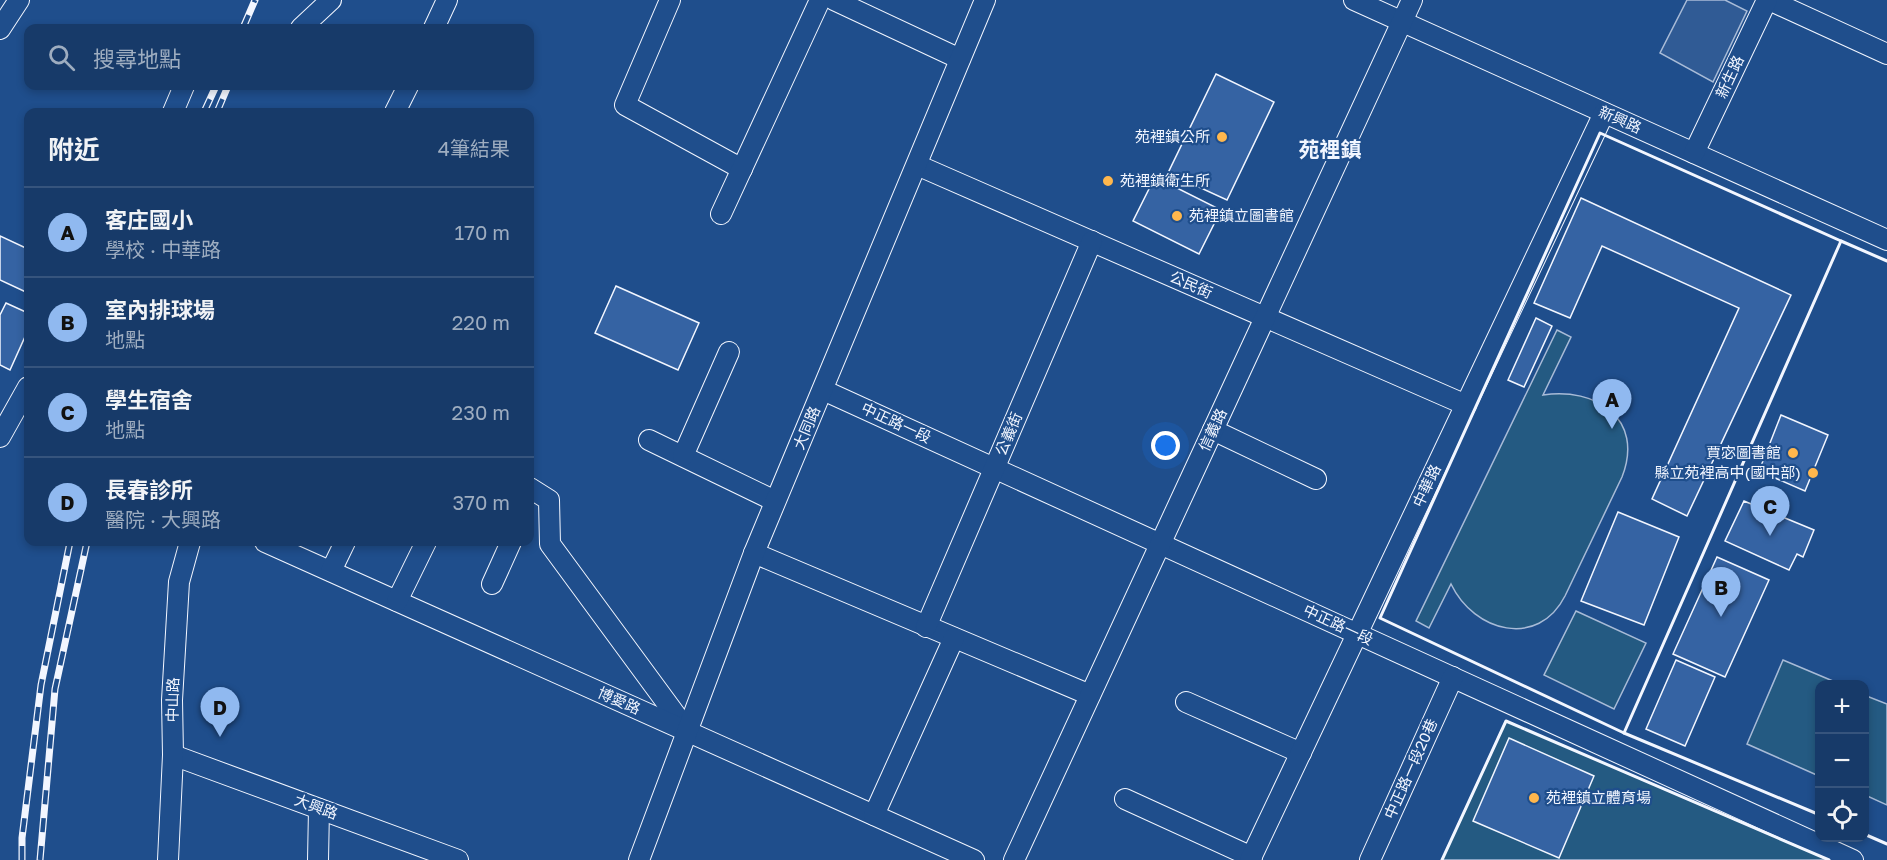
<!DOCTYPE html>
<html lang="zh-TW">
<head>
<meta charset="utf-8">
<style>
	:root { --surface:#173a69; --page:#20416f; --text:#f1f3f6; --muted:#9eadc0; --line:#36547d; --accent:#90b9f0 }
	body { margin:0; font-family:"Golos Text","Noto Sans TC",sans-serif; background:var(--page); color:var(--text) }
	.controls { position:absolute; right:18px; bottom:18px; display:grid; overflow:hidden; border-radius:12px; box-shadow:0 3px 9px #0003 }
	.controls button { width:54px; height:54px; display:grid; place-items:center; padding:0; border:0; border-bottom:2px solid var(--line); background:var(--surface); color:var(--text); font:30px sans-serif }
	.you { position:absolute; left:1166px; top:446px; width:21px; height:21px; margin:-15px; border:4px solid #fff; border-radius:50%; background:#1a73e8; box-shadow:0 0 0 9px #1a73e833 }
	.badge { display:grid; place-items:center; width:39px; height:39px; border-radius:50%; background:var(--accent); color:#111; font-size:20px; font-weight:700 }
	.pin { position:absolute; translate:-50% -50px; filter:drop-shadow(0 2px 3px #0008) }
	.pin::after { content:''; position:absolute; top:32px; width:21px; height:18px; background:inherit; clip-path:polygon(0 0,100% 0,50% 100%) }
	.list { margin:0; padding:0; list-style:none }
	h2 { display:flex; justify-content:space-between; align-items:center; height:78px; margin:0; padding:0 24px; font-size:26px }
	h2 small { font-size:20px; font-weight:400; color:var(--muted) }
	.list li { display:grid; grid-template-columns:39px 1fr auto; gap:18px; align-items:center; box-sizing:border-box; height:90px; padding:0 24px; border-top:2px solid var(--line) }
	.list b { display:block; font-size:22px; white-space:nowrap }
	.list p { margin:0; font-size:20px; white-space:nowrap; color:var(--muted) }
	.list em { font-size:20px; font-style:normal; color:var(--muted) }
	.icon { flex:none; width:33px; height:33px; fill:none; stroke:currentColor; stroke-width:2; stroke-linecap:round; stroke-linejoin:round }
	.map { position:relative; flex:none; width:1887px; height:860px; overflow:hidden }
	.search { position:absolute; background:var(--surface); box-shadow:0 3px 9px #0003; left:24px; top:24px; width:510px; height:66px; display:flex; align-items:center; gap:15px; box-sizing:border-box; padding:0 21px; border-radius:12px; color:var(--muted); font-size:22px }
	.panel { position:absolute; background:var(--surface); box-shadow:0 3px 9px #0003; left:24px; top:108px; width:510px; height:438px; border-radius:12px }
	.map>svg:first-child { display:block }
</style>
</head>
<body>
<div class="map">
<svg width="1887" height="860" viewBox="0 0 1887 860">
	<rect width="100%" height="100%" fill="#1f4e8c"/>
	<g fill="#245a82" stroke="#a8bbd7" stroke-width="1.5">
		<path d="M1557,330L1571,337L1543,395C1595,387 1645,418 1622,477L1565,596C1538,649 1474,632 1451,584L1429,628L1416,621Z"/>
		<path d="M1576,611L1646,643L1614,709L1544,675Z"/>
		<path d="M1783,660L1840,684H1820L1819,776L1747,744Z"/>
		<path d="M1864,695L1887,704V805L1865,795Z"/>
		<path d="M1506,721L1829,860H1442Z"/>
	</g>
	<path fill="#305b95" stroke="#a8bbd7" stroke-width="1.5" d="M1687,0H1725L1747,11L1713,82L1660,53Z"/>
	<g fill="#3563a3" stroke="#f2f6ff" stroke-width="1.5">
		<path d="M1216,74L1274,102L1227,200L1168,173Z"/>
		<path d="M1155,177L1221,210L1199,254L1133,221Z"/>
		<path d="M1581,198L1791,295L1687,516L1652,499L1739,308L1602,246L1570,318L1534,303Z"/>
		<path d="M0,236L28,249V293L0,280Z"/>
		<path d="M616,286L699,323L678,370L595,333Z"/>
		<path d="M6,303L28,313V330L10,370L0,365V315Z"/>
		<path d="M1536,318L1552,326L1524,387L1508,380Z"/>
		<path d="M1781,415L1828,435L1805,491L1759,471Z"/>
		<path d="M1744,501L1814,530L1803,557L1797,554L1789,570L1725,541Z"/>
		<path d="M1618,512L1679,537L1644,625L1581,601Z"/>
		<path d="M1717,557L1769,580L1725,677L1673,654Z"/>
		<path d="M1676,660L1715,677L1685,746L1646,729Z"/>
		<path d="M1509,738L1594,776L1559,858L1473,821Z"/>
	</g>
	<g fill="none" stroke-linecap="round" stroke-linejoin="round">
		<g stroke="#f2f6ff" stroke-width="22">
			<g id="minor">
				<path d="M670,0L625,105L742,169"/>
				<path d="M834,0L960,59"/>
				<path d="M1354,0L1887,240"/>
				<path d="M1769,0L1887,54"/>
				<path d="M301,28L331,0"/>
				<path d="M434,28L447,0"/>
				<path d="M0,29L19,0"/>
				<path d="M173,112L184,86"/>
				<path d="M395,112L408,86"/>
				<path d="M1694,153L1767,0"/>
				<path d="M917,165L1466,405"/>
				<path d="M721,214L820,0"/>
				<path d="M823,390L1853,860"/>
				<path d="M1213,430L1316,479"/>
				<path d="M0,437L28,387"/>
				<path d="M649,440L775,501"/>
				<path d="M683,456L729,352"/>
				<path d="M530,488L549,500L550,544L686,729"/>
				<path d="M265,542L974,860"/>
				<path d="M754,553L1090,695"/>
				<path d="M331,571L345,542"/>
				<path d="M492,584L511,542"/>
				<path d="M397,601L426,542"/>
				<path d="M926,627L1092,241"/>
				<path d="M1186,702L1301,753"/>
				<path d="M173,755L458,860"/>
				<path d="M1125,799L1252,857"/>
				<path d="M874,815L954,638"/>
				<path d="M168,860L173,755L172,700L179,582L190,542"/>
				<path d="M318,860L319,809"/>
				<path d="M639,860L754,553L985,0"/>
				<path d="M1014,860L1412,0"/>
				<path d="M1250,860L1604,113"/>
				<path d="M1370,860L1453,677"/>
			</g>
		</g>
		<use href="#minor" stroke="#1f4e8c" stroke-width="20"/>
		<g stroke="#f2f6ff" stroke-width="7">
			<g id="rail">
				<path d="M243,28L255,0"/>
				<path d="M204,112L216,86"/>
				<path d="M217,112L228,86"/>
				<path d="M22,860V838L41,685L70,542"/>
				<path d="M40,860L55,689L87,542"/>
			</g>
		</g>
		<use href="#rail" stroke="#1f4e8c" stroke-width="4.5" stroke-dasharray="14" stroke-linecap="butt"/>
		<path stroke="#f2f6ff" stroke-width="1.5" stroke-dasharray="8 3" stroke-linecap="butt" d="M1442,860L1506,721L1829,860"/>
		<g stroke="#f2f6ff" stroke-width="3">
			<path d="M1600,133L1841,241L1624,733L1380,618Z"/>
			<path d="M1841,241L1887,261"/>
			<path d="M1624,733L1820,815"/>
			<path d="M1864,834L1887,844"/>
			<path d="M1442,860L1506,721L1829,860"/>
		</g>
	</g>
	<g fill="#ffb74d" stroke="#1f4e8c" stroke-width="2">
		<circle cx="1222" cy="137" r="6"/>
		<circle cx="1108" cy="181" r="6"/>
		<circle cx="1177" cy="216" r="6"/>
		<circle cx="1793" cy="453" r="6"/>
		<circle cx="1813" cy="473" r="6"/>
		<circle cx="1534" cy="798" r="6"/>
	</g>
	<g text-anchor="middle" stroke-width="4.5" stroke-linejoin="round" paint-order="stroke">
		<g font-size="15" fill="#f2f6ff" stroke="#1f4e8c">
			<text transform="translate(1730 77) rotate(-65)" y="5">新生路</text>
			<text transform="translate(1620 120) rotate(24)" y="5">新興路</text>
			<text transform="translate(1191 285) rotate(24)" y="5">公民街</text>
			<text transform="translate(896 423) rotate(25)" y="5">中正路一段</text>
			<text transform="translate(807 428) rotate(-67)" y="5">大同路</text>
			<text transform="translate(1213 430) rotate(-65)" y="5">信義路</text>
			<text transform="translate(1009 434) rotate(-67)" y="5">公義街</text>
			<text transform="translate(1427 486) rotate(-65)" y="5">中華路</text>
			<text transform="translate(1338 625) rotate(25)" y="5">中正路一段</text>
			<text transform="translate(173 700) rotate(-89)" y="5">中山路</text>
			<text transform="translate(619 701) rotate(24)" y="5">博愛路</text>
			<text transform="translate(1411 769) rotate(-66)" y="5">中正路一段20巷</text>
			<text transform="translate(316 807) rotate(20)" y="5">大興路</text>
		</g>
		<g font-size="15" fill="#f2f6ff" stroke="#1f4e8c" text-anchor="end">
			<text x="1210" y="142">苑裡鎮公所</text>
			<text x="1120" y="186" text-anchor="start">苑裡鎮衛生所</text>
			<text x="1189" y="221" text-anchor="start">苑裡鎮立圖書館</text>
			<text x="1781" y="458">賈宓圖書館</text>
			<text x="1801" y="478">縣立苑裡高中(國中部)</text>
			<text x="1546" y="803" text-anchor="start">苑裡鎮立體育場</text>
		</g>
		<g font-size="21" font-weight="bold" fill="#f2f6ff" stroke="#1f4e8c">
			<text x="1330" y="157">苑裡鎮</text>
		</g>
	</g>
</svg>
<div class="controls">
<button>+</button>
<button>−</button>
<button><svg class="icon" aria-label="locate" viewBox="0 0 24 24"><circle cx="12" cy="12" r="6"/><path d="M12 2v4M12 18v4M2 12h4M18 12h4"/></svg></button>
</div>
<div class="you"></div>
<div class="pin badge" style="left:1612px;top:429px">A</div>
<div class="pin badge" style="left:1721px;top:617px">B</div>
<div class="pin badge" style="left:1770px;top:536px">C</div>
<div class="pin badge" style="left:220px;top:737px">D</div>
<div class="search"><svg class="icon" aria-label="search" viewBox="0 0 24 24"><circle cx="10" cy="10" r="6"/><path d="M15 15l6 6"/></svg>搜尋地點</div>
<section class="panel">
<h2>附近<small>4筆結果</small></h2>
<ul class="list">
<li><span class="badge">A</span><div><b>客庄國小</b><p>學校 · 中華路</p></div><em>170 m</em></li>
<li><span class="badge">B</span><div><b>室內排球場</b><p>地點</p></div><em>220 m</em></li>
<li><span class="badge">C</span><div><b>學生宿舍</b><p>地點</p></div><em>230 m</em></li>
<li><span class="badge">D</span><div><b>長春診所</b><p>醫院 · 大興路</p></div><em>370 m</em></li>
</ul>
</section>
</div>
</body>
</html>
